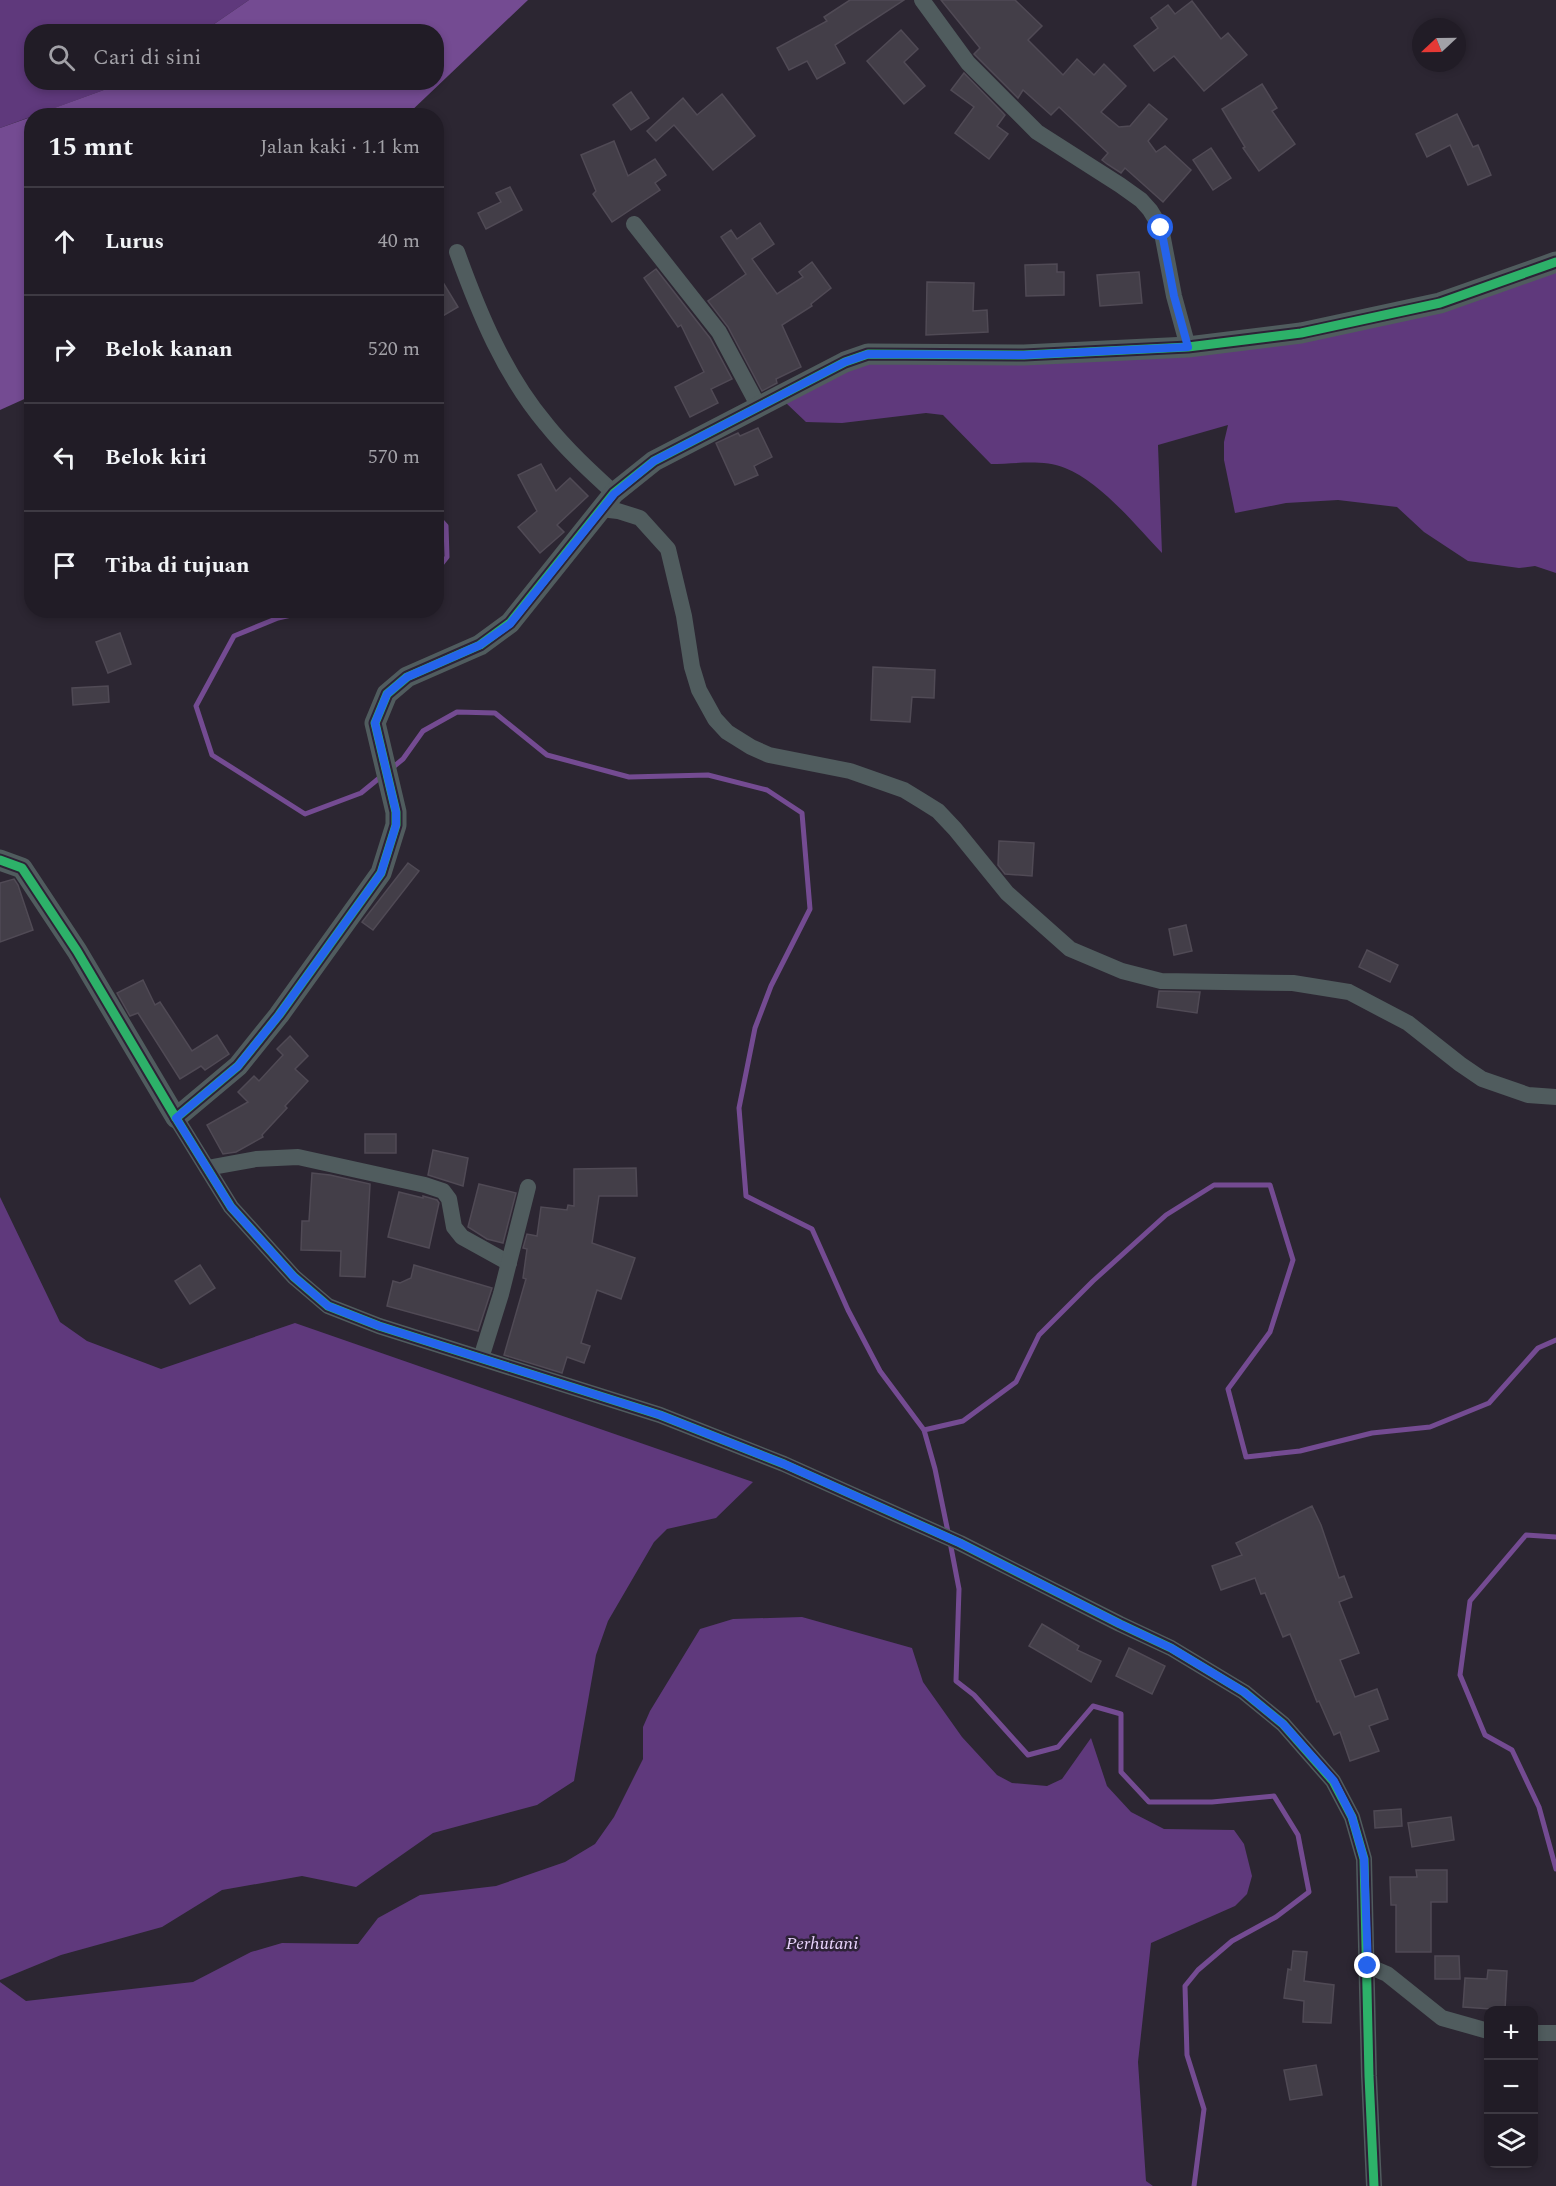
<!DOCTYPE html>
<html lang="id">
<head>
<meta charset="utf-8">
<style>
	:root { --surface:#211c26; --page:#29252e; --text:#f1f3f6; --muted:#a2a1a7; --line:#3e3a43 }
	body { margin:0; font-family:Spectral,serif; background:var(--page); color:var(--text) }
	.controls { position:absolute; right:18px; bottom:18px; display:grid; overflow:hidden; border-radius:12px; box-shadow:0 3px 9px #0003 }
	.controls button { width:54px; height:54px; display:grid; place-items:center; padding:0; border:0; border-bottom:2px solid var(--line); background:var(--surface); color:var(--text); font:30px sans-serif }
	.compass { position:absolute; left:1412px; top:18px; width:54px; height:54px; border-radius:50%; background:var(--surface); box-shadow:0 3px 9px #0003; rotate:248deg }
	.stop { position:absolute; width:18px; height:18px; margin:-14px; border:4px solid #2563eb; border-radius:50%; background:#fff }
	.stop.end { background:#2563eb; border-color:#fff; box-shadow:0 2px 6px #0008 }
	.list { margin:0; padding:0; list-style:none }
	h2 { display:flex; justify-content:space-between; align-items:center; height:78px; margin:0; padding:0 24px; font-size:26px }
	h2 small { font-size:20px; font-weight:400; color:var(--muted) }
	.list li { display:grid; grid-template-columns:39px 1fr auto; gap:18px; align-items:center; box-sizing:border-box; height:108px; padding:0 24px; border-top:2px solid var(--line) }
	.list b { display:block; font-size:22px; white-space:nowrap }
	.list em { font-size:20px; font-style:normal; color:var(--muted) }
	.icon { flex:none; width:33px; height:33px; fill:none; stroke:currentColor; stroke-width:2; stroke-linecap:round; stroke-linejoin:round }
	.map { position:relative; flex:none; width:1556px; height:2186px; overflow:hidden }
	.search { position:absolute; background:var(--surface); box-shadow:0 3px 9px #0003; left:24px; top:24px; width:420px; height:66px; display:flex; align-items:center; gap:15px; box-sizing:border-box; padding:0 21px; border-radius:24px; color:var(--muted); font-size:22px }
	.panel { position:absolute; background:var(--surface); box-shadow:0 3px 9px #0003; left:24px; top:108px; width:420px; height:510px; border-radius:24px }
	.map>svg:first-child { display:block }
</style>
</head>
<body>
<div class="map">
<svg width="1556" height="2186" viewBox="0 0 1556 2186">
	<rect width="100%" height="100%" fill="#2c2632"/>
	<g fill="#5f397c">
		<path d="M0,0H249L204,31L32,32V82L123,83L0,128Z"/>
		<path d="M1556,271V573L1535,566L1519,568L1468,561L1424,532L1397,507L1338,500L1286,503L1235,513L1224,460V442L1228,425L1158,445L1162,553C1136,526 1101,482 1065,468C1043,459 1014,464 991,464L943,415L926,413L842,423L806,422L786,403L848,369L869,362L1189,355Z"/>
		<path d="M0,1197L60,1322L87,1341L161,1369L295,1323L753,1482L716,1518L667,1529L654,1542L608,1621L596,1655L574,1781L537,1805L433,1833L356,1887L302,1876L222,1890L162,1927L61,1955L0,1980Z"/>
		<path d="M802,1617L912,1648L923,1682L962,1737L997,1775L1012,1783L1047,1786L1062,1779L1091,1738L1107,1786L1131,1812L1164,1829L1234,1830L1244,1844L1252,1876L1247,1894L1235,1906L1151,1943L1138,2062L1146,2181L1153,2186H0V1982L26,2001L193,1982L251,1952L282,1943L358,1944L378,1918L420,1895L496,1886L565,1862L595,1844L614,1817L643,1759V1727L650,1711L700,1629L733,1619Z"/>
	</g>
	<g fill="#744b92">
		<path d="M249,0H528L407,115H35L123,83L436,82V32L204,31Z"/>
		<path d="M31,117V396L0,410V128Z"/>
	</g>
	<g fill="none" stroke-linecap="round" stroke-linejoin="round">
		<g stroke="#744b92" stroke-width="5">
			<path d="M436,515L446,526L447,557L436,571"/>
			<path d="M313,610L278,618L234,636L196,706L212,755L305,814L361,793L383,775"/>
			<path d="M392,768L403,759L423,731L457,712L495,713L547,755L629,777L708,775L767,790L802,813L810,909L771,986L755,1028L739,1108L746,1196L812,1229L848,1310L880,1371L924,1430L935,1469L948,1532"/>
			<path d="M924,1430L963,1421L1016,1382L1039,1335L1093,1281L1166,1215L1214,1185H1270L1293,1260L1270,1332L1228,1389L1246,1457L1300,1451L1372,1433L1430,1427L1489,1403L1538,1348L1556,1340"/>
			<path d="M1556,1537L1526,1535L1470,1601L1460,1675L1485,1735L1512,1750L1539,1807L1556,1869"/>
			<path d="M950,1542L959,1589L956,1681L974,1695L1028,1755L1058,1747L1093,1706L1121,1714V1772L1149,1802H1212L1274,1796L1298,1835L1309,1892L1276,1917L1232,1941L1198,1970L1185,1986L1187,2055L1204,2109L1194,2186"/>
		</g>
	</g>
	<g fill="#433e48" stroke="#504a55" stroke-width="1.5">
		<path d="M850,0H904L835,45L845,63L817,79L807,61L789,70L777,48L827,21L824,17Z"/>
		<path d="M941,0H1015L1042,26L1028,40L1063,75L1077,59L1094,75L1104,64L1126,86L1101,112L1119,127L1130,126L1149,104L1167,119L1148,141L1156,152L1165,146L1191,170L1163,202L1125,168L1121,173L1107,164L1102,160L1108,153L1059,107L1051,115L1023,90L1018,98L974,54L980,48Z"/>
		<path d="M1192,1L1221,39L1228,33L1247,55L1204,91L1174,56L1154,71L1134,46L1158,28L1151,18L1168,5L1175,14Z"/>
		<path d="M901,30L918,49L904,62L925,86L904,104L867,61Z"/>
		<path d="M964,73L1005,115L997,126L1008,134L989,159L955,133L974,107L951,90Z"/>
		<path d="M1262,84L1277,108L1272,111L1295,144L1259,171L1243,148L1245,147L1222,109Z"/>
		<path d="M631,92L649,118L631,130L613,105Z"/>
		<path d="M722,94L755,136L713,170L674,125L656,141L647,131L683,98L697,115Z"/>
		<path d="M1457,114L1473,147L1478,145L1491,175L1468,185L1450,145L1427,157L1416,134Z"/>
		<path d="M614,141L628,176L655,159L666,175L655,183L660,190L612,222L593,194L596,191L581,155Z"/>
		<path d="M1211,148L1231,178L1213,190L1193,160Z"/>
		<path d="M510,187L522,210L486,229L478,213L501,202L496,193Z"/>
		<path d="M760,223L774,244L752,259L777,294L803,277L799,272L812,262L831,288L811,304L812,306L782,325L801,367L776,379L777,383L762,391L728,327L708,301L746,274L721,237L731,230L737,239Z"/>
		<path d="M1057,264V272H1064V295L1026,296L1025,265Z"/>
		<path d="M656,269L710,338L732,379L711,389L718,403L690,417L675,387L704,372L681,325L678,327L644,278Z"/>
		<path d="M436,271L458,307L436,320Z"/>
		<path d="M1139,272L1142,303L1100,306L1097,275Z"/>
		<path d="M927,282L974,283L973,311L987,310L988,332L926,335Z"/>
		<path d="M758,428L772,457L754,466L758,475L735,485L716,443L738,433L740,436Z"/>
		<path d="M541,464L556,491L570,478L588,496L557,525L564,532L540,553L518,527L537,511L518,475Z"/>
		<path d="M120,633L131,664L108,673L96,642Z"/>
		<path d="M873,667L935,670L934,698L912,697L910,722L871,720Z"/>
		<path d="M108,686L109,702L73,705L72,688Z"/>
		<path d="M999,841L1034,843L1032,876L1005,874L998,865Z"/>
		<path d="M408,863L419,871L373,930L362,922Z"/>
		<path d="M14,879L18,885L33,930L0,942V883Z"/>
		<path d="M1186,925L1192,951L1174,955L1169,929Z"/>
		<path d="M1367,950L1398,965L1390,982L1359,967Z"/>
		<path d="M143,980L155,1005L160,1002L192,1051L217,1035L229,1054L205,1070L201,1066L180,1079L138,1013L130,1016L117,993Z"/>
		<path d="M1159,991L1200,992L1197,1013L1157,1007Z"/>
		<path d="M290,1036L308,1056L295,1069L308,1081L285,1106L287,1108L262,1135L263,1137L236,1152L223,1154L207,1125L248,1102L238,1092L254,1076L259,1081L283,1055L277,1049Z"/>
		<rect x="365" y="1134" width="31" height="19"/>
		<path d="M433,1150L468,1158L463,1186L428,1175Z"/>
		<path d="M636,1168L637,1196H599L592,1243L635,1258L621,1299L597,1290L581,1343L590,1346L584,1363L567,1357L562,1373L504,1355L526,1279L523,1278L527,1249L523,1248L527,1234L537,1236L541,1207L567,1210L568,1205L574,1206V1169Z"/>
		<path d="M312,1173L330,1175L370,1184L365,1277L340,1276L341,1251L301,1250L302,1221H309Z"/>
		<path d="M479,1184L516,1193L503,1243L487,1239L468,1227Z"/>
		<path d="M399,1192L423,1198V1196L437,1200L439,1203L429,1248L388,1237Z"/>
		<path d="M200,1265L215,1288L190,1304L175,1281Z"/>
		<path d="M414,1265L492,1288L478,1331L387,1306L393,1281L400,1283L411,1278Z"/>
		<path d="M1312,1506L1321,1525L1339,1578L1344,1576L1352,1597L1339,1602L1359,1653L1340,1660L1355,1697L1377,1689L1388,1719L1369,1726L1379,1751L1350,1761L1340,1732L1334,1735L1319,1701L1317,1702L1290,1634L1283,1637L1265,1593L1261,1594L1255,1578L1221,1590L1212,1566L1242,1555L1236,1543Z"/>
		<path d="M1042,1624L1079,1646L1077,1650L1101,1661L1091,1682L1029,1646Z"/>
		<path d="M1129,1648L1165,1666L1152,1694L1116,1676Z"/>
		<path d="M1401,1809L1402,1826L1375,1828L1374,1811Z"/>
		<path d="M1451,1817L1454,1840L1412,1847L1408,1823Z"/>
		<path d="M1416,1870H1447V1902H1431V1952H1396V1905H1391L1390,1877H1417Z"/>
		<path d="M1293,1951L1307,1952L1304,1981L1334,1985L1331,2023L1303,2022L1304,2001L1284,1998L1288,1969L1291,1970Z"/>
		<path d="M1435,1956H1459L1460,1979H1435Z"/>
		<path d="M1488,1970L1507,1971L1505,2010L1463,2007L1465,1978L1487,1979Z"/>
		<path d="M1316,2065L1322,2095L1290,2100L1284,2070Z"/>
	</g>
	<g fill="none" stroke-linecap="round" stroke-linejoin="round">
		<g stroke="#505c5e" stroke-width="16">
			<path d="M922,0L968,63L1037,132L1120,185L1141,200L1150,210L1161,228L1174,296L1188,347"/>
			<path d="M634,224L719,332L759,407"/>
			<path d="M457,252C479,313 504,374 546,424C566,449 590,471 614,493"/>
			<path d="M601,509L618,511L640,518L668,549L684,616L692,667L699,690L715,719L727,732L751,747L769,755L850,771L904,790L922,801L938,811L955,829L1007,893L1070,949L1122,971L1161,981L1293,983L1349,992L1408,1023L1460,1064L1482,1079L1528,1095L1556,1097"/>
			<path d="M176,1118L231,1207L294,1277L328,1306L379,1326L660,1415L784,1464L960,1543L1120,1624L1171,1648L1244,1692L1283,1724L1333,1781L1352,1817L1364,1859L1369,2076L1374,2186"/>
			<path d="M207,1168L256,1159L298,1157L425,1185L443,1191L449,1199L454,1227L462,1237L509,1263"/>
			<path d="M481,1358L501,1294L528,1187"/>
			<path d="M1368,1966L1387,1974L1442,2018L1488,2031"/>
			<path d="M1534,2033H1556"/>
		</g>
		<path stroke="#505c5e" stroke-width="21" d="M0,860L22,868L77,951L176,1118L238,1066L279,1015L381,873L396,825V812L375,723L387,694L407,677L480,645L510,623L614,493L654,461L845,362L868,354L1024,355L1188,347L1301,333L1440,303L1556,262"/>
		<g stroke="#2d2236" stroke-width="13">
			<g id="cycleway">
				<path d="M0,860L22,868L77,951L176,1118L238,1066L279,1015L381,873L396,825V812L375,723L387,694L407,677L480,645L510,623L614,493L654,461L845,362L868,354L1024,355L1188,347L1301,333L1440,303L1556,262"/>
				<path d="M176,1118L231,1207L294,1277L328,1306L379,1326L660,1415L784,1464L960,1543L1120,1624L1171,1648L1244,1692L1283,1724L1333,1781L1352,1817L1364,1859L1369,2076L1374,2186"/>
			</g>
		</g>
		<use href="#cycleway" stroke="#2db169" stroke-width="9"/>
	</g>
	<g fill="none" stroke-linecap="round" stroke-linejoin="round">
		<path stroke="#2563eb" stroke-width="8" d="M1161,228L1174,296L1188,347L1024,355L868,354L845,362L654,461L614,494L510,624L480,645L407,677L387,694L375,723L396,812V825L381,873L279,1015L238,1066L176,1118L231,1207L294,1277L328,1306L379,1326L660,1415L784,1464L960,1543L1120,1624L1171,1648L1244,1692L1283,1724L1334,1781L1352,1817L1364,1859L1368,1966"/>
	</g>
	<g text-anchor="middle" stroke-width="5" stroke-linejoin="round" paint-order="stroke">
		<g font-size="18" font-style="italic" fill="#ead4fe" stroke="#2d2236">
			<text x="822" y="1949">Perhutani</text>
		</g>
	</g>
</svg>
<div class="controls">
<button>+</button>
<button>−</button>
<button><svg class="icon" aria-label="layers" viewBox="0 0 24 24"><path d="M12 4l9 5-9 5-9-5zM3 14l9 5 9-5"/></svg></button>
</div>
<svg class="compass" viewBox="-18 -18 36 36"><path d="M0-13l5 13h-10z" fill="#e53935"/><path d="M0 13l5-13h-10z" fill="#a2a1a7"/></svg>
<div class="stop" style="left:1161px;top:228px"></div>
<div class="stop end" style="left:1368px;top:1966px"></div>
<div class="search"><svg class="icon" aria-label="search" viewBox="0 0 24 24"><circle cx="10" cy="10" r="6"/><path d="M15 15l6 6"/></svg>Cari di sini</div>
<section class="panel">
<h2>15 mnt<small>Jalan kaki · 1.1 km</small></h2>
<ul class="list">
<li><svg class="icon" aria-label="ahead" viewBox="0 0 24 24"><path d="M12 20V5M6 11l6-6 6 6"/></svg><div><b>Lurus</b></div><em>40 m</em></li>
<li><svg class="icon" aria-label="right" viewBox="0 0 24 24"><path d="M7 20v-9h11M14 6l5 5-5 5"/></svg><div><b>Belok kanan</b></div><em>520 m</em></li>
<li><svg class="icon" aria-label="left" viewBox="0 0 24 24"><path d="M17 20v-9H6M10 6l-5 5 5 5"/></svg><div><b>Belok kiri</b></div><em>570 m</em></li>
<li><svg class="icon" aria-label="arrive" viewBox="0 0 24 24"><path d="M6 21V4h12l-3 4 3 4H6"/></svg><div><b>Tiba di tujuan</b></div></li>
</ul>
</section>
</div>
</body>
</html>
